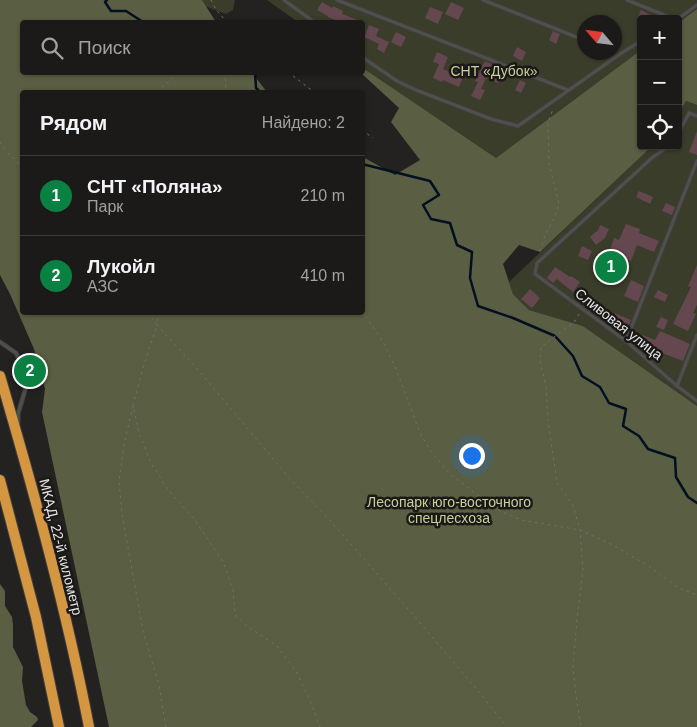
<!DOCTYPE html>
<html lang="ru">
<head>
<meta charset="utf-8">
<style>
	:root { --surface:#1b1a18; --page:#242321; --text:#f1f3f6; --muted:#a0a1a2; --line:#393837; --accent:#0b8043 }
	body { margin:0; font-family:Arial,sans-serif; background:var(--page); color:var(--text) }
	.controls { position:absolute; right:15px; top:15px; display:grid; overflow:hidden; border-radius:5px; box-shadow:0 1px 4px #0004 }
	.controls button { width:45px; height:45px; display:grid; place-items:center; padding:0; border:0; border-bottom:1px solid var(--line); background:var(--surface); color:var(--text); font:25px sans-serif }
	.compass { position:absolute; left:577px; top:15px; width:45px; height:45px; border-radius:50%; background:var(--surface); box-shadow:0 1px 4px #0004; rotate:298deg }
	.you { position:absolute; left:471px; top:455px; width:18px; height:18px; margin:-12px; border:4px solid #fff; border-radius:50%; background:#1a73e8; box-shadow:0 0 0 8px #1a73e833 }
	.badge { display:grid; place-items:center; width:32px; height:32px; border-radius:50%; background:var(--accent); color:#fff; font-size:16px; font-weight:700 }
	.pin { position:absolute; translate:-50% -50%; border:2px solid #fff; box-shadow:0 1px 5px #0006 }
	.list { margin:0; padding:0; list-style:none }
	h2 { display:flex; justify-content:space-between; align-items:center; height:65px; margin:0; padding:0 20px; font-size:21px }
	h2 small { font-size:16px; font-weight:400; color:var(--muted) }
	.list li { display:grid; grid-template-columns:32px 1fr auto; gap:15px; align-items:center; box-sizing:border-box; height:80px; padding:0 20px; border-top:1px solid var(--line) }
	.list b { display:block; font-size:19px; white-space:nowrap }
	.list p { margin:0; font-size:16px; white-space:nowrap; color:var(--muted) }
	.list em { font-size:16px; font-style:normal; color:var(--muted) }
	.icon { flex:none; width:28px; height:28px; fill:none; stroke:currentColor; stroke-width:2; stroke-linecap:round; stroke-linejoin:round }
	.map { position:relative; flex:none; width:697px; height:727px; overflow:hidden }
	.search { position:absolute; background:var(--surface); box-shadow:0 1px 4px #0004; left:20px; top:20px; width:345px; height:55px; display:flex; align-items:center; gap:12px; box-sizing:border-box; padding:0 18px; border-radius:5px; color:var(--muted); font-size:19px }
	.panel { position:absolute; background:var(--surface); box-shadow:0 1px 4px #0004; left:20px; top:90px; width:345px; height:225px; border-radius:5px }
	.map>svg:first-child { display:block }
</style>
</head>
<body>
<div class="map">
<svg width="697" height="727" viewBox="0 0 697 727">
	<rect width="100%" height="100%" fill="#242220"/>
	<g fill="#393d2a" fill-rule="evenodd">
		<path d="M202,0H235L233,10L226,14L205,6Z"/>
		<path d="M267,0H697V9L678,23V19H641V50L496,158L363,68L362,22H298ZM584,22H614V52H584Z"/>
		<path d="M686,101L697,105V406L583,326L529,310L513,294L509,282L648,150L654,146H678V116Z"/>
	</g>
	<g fill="#5a5e42">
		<path d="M0,0H202L216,22H22V72L252,73L267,92H22V312H362L363,157L395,175L420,160L391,122L399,108L361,73L362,72L363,68L496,158L641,50V146H654L648,150L540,252L519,245L503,264L513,294L529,310L583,326L697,406V727H109L42,412L45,389L34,349L10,294L0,275Z"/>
		<path d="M697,9V105L686,101L678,116V23Z"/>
		<path d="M0,584L5,591V606L12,617L13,625V647L23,667L22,681L26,705L30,712L37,717L38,720L31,727H0Z"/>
	</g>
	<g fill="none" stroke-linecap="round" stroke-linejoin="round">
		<g stroke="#021022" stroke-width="2.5">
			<path d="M107,0L105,2L111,11H126L143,22"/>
			<path d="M255,72L256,88L260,92"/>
			<path d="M362,164L430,181L439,195L423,205L431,219L450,223L457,245L472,252L470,278L478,306L513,318L555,336L573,356L582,376L600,387L609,403L626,409L623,426L639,436L648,449L675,458L676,477L688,497L697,503"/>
		</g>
	</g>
	<g fill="#654750">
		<path d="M322,2L332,8L333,6L343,11L342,14L363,22H340L328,17V16L317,10Z"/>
		<path d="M451,2L464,8L458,20L445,14Z"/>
		<path d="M430,7L443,12L438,24L425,18Z"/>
		<path d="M641,10L658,19H637Z"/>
		<path d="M369,25L379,29L376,36L389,42L384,53L377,49L379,44L364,37Z"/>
		<path d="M553,31L560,34L556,44L549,40Z"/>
		<path d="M396,32L406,37L401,47L391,42Z"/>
		<path d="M517,47L526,52L522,61L513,56Z"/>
		<path d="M437,52L448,57L443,69L463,77L459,87L443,80L442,82L433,78L439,64L433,62Z"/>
		<path d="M485,61L494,65L491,72L501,77L498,83L486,78L481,89L485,90L480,100L471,96L478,82L475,81Z"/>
		<path d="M520,80L526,83L521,93L515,90Z"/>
		<path d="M697,131V155L689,152Z"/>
		<path d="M639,191L653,197L650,204L636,197Z"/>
		<path d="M666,203L675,207L672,215L662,211Z"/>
		<path d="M626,224L640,229L639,233L659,241L654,252L637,245L631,261L609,252L614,238L619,240Z"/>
		<path d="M600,225L609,229L605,238L596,245L590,237L598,230Z"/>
		<path d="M582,246L592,251L588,260L578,256Z"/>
		<path d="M697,265V305L693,313L696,314L688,331L673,324L691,287L688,286Z"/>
		<path d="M555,267L570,277L571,276L580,282L573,292L557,279L553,283L547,278Z"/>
		<path d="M631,280L644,286L638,302L624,296Z"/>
		<path d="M530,289L540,298L532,308L521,299Z"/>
		<path d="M658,290L668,295L665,302L654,297Z"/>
		<path d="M614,313L631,320L626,331L609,324Z"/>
		<path d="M661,317L668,320L664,330L656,327Z"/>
		<path d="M660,331L690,344L683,361L636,343L640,334L655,340Z"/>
	</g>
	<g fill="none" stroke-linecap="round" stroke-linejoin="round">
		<g stroke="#41403e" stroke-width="5">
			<g id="service">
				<path d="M284,0L314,22"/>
				<path d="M337,0L568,90"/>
				<path d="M483,0L584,40"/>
				<path d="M627,0L674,19"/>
				<path d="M678,19L697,5"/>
				<path d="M362,57L397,81L416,90L491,119L518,126L620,54L641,41"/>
				<path d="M678,134L689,113L697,116"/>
				<path d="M669,146L653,157L537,263L535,274L626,341L677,386L697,401"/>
				<path d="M626,341L697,161"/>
				<path d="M0,342L16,353L21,364L26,387L18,414V423"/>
				<path d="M677,386L697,335"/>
			</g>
		</g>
		<g stroke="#41403e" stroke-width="12">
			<g id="trunk">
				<path d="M0,376C34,492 66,608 89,727"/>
				<path d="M0,480L36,617L59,727"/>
			</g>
		</g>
		<g stroke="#72716f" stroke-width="1" stroke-dasharray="2.5 4" stroke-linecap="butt">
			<path d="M211,0L217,11L227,22"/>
			<path d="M225,72L226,92"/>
			<path d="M288,72L314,92"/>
			<path d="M157,92L159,90L180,72"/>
			<path d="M362,130L373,138"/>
			<path d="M0,142L7,152L22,167"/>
			<path d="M540,251L545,235L555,216L559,204L549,163L548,122L553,109"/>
			<path d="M362,311L383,342L396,369L420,433L432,453L450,474L496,509L521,520L580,530L613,545L650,567L679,588L697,595"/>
			<path d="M148,312L157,325L143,368L133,405L139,433L151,463L169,491L195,520L223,562L233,590L235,615L248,627L277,646L296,671L309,698L320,727"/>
			<path d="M158,312L157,325L200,372L290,479L327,517L415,617L484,698L507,727"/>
			<path d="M579,314L575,321L541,347L540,361L546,387L548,420L557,483L573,505L580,530L583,570L577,618L573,669L577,703L581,727"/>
			<path d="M133,406L124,444L119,481L122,514L143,631L159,685L166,727"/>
		</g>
		<use href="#service" stroke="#514f4d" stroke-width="3"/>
		<use href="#trunk" stroke="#d49641" stroke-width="10"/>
	</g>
	<g text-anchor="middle" stroke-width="5" stroke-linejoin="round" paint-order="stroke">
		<g font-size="14" fill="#c7d099" stroke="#1b1917">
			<text x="494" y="76">СНТ «Дубок»</text>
			<text x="449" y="507">Лесопарк юго-восточного<tspan x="449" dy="16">спецлесхоза</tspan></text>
		</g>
		<g font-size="14" fill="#e4e3e2" stroke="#1b1917">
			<text transform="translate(619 324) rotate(38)" y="5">Сливовая улица</text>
			<text transform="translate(61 547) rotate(76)" y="5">МКАД, 22-й километр</text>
		</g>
	</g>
</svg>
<div class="controls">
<button>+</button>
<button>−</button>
<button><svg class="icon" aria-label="locate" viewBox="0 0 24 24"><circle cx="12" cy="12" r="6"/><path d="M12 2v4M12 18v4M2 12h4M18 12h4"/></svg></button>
</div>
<svg class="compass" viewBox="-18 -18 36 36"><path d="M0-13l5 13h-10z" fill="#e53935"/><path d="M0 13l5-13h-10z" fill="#a0a1a2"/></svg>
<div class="you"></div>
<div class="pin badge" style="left:611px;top:267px">1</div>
<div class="pin badge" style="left:30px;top:371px">2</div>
<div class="search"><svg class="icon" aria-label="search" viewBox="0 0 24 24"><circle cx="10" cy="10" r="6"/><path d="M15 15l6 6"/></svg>Поиск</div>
<section class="panel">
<h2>Рядом<small>Найдено: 2</small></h2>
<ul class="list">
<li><span class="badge">1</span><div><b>СНТ «Поляна»</b><p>Парк</p></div><em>210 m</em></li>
<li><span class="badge">2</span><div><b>Лукойл</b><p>АЗС</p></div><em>410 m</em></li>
</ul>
</section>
</div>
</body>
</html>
